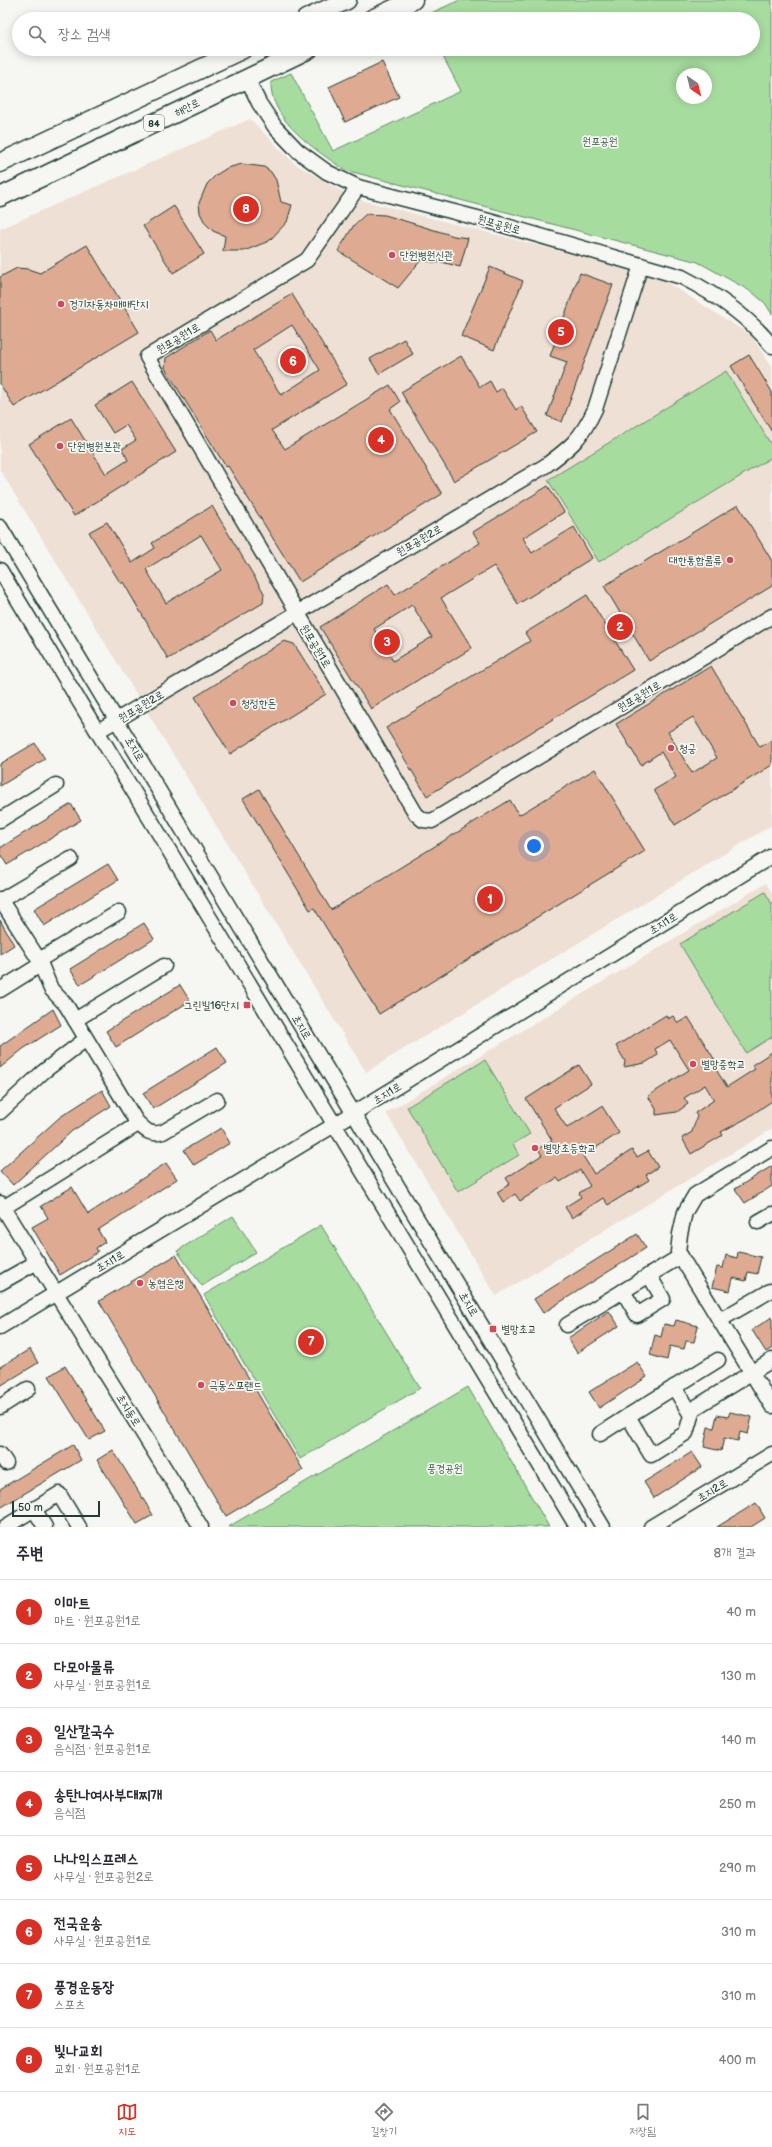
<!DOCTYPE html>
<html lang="ko">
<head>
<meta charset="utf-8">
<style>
	:root { --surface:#fff; --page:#f2f2f3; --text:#2b2b33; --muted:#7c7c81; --line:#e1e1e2; --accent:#d93025 }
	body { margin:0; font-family:"Balsamiq Sans","Poor Story",sans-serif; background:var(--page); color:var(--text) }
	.compass { position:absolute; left:676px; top:68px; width:36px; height:36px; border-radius:50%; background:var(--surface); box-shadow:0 2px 10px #0003; rotate:145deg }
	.scale { position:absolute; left:12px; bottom:10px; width:88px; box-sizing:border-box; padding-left:4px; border:2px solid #1f3d34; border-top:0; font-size:11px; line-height:14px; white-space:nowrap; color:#1f3d34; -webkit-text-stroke:3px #f6f6f2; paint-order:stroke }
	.you { position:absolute; left:534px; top:846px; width:14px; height:14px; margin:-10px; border:3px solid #fff; border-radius:50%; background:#1a73e8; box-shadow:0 0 0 6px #1a73e833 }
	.badge { display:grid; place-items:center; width:26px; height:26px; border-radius:50%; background:var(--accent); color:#fff; font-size:13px; font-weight:700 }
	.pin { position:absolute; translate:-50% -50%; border:2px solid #fff; box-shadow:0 1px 4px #0006 }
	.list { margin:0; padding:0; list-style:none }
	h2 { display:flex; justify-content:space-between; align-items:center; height:52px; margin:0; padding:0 16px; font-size:17px }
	h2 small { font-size:13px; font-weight:400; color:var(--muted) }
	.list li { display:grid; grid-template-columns:26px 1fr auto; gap:12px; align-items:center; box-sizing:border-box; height:64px; padding:0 16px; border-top:1px solid var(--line) }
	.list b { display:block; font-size:15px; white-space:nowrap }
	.list p { margin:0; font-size:13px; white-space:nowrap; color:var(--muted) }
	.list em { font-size:13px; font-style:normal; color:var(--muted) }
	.icon { flex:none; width:22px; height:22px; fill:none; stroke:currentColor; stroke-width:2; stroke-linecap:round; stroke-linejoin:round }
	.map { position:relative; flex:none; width:772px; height:1527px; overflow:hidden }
	.search { position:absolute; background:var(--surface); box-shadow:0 2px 10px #0003; left:12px; right:12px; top:12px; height:44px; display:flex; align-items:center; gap:10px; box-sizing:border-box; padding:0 14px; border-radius:22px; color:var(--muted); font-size:15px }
	.sheet { height:564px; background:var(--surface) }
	nav { display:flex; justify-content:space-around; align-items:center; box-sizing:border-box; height:56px; border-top:1px solid var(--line); background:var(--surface); font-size:11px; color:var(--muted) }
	nav a { display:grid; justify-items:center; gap:2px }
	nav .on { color:var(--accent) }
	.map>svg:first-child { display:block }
</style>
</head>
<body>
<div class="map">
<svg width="772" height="1527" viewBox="0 0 772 1527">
	<rect width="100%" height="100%" fill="#f6f6f2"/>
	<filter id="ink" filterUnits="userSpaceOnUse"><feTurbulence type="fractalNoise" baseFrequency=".025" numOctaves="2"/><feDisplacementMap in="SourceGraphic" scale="8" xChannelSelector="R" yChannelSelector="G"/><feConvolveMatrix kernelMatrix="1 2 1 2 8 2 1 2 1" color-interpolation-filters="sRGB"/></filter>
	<g filter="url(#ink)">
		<g fill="#efe0d5">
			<path d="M250,119L294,163L353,198L657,276L752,336L772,368V825L366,1072L0,470V229Z"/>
			<path d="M766,883L772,893V1129L496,1296L386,1113Z"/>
		</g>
		<g fill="#a7dc9f" stroke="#638c6a" fill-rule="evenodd">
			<path d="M460,0H772V314L765,303L752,292L698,262L345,170C317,151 269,120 271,82L291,73L333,151L461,91L439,49H753V19H424L422,17ZM682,74H706V98H682Z"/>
			<path d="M726,371L772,446V457L599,562L548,480Z"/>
			<path d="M765,892L772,904V1037L746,1053L680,944Z"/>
			<path d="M485,1060L530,1134L513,1144L519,1155L458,1192L407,1107Z"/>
			<path d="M233,1216L256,1252L202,1286L177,1251Z"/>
			<path d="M321,1225L420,1388L300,1459L204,1295Z"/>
			<path d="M468,1387L549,1527H228Z"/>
		</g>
		<g fill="#deab92" stroke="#1f3d34" fill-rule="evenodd">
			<path d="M382,62L399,97L345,122L329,87Z"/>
			<path d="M242,164L264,167L271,172L276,180L281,202L292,205L287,222L269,241L244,251H223L225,236L213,231L205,223L200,213L199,203L207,184L216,175L227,168Z"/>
			<path d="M174,206L204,254L173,273L143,226Z"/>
			<path d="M366,214L385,215L454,236L468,238L460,267L438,261V263L421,260L398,288L338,251L354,225Z"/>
			<path d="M87,245L139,332L14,407L0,384V277L17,268L28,269L40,273Z"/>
			<path d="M490,267L523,281L494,350L461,336Z"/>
			<path d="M580,273L613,285L562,422L547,416L567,362L550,356Z"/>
			<path d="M292,294L347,384L272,430L285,449L390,385L400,402L390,409L442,494L300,582L228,466L226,467L165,368L166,358L210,330L216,340ZM292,325L320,370L281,395L253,350Z"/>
			<path d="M404,339L413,354L379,374L370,359Z"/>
			<path d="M749,355L772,392V432L731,366Z"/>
			<path d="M461,356L480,387L490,381L496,392L502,388L516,410L521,406L537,432L454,481L401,392Z"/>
			<path d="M132,382L176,452L74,516L29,444L71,418L106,474L128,460L122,449L136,440L126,425L113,433L95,405Z"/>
			<path d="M548,486L564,512L523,538L532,553L574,527L592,558L518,604L494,566L441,598L472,648L448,663L447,662L371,709L320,627L388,584L395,595L480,543L473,532ZM412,605L432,637L393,661L374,629Z"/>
			<path d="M738,505L772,561V586L649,661L604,586Z"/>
			<path d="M212,506L264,593L263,603L168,659L123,582L121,584L89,532L107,522L132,563L155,548L152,543ZM201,535L222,570L166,603L146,569Z"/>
			<path d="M587,595L633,670L427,796L386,728L530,641L525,633Z"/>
			<path d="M284,641L294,644L326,694L230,754L195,697Z"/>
			<path d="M711,666L760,747L772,740V765L675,825L654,790L676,777L661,752L641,765L616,724ZM693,717L717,758L692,773L668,732Z"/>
			<path d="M35,743L45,759L0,786V764Z"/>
			<path d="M595,769L645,851L379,1014L314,908L310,910L243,799L259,789L331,910L510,800L519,815Z"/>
			<path d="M71,804L81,820L7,865L0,854V848Z"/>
			<path d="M108,864L118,880L44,926L34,909Z"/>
			<path d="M0,920L14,945L0,954Z"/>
			<path d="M144,923L154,939L80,985L70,969Z"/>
			<path d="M180,985L190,1001L116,1047L106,1031Z"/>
			<path d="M53,1009L61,1025L23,1049L0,1068V1046Z"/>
			<path d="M666,1015L668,1019L673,1016L678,1023L688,1017L718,1065L715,1068L727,1087L755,1069L752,1065L772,1052V1101L747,1118L721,1132L723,1135L691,1154L682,1138L692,1132L697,1116L695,1113L714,1100L705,1085L684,1098L688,1104L677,1112L656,1115V1109L648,1096L689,1070L670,1040L655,1049L658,1055L645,1063L624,1067L625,1061L616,1046Z"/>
			<path d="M217,1047L227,1063L153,1109L143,1093Z"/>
			<path d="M579,1065L591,1084L554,1108L567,1128L602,1106L619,1133L583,1156L594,1174L632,1150L637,1157L648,1151L658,1167L646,1175L649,1180L608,1205L603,1198L572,1218L565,1207L581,1197L579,1193L590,1186L580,1170L560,1182L557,1178L520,1201L515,1194L503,1202L497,1192L510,1184L506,1178L542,1155L538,1149L552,1140L526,1099Z"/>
			<path d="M102,1090L111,1106L72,1131L13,1185L0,1171L60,1117Z"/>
			<path d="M221,1128L230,1143L194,1165L184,1150Z"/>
			<path d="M166,1163L177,1179L98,1230L105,1242L96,1248L98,1252L60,1275L32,1227L48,1218L41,1206L72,1187L88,1214Z"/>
			<path d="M772,1166V1186L745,1203L735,1189Z"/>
			<path d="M637,1234L646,1248L543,1313L534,1299Z"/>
			<path d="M738,1252L761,1257L757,1274L748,1272L746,1281L733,1278L730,1291L712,1287L717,1267L723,1268L726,1255L737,1258Z"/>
			<path d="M176,1255L303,1470L226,1516L99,1301Z"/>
			<path d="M609,1311L619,1326L577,1353L568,1338Z"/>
			<path d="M772,1317V1348L766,1352L752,1330Z"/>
			<path d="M676,1320L698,1326L694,1342L686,1341L684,1349L670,1346L667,1360L650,1355L655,1335L661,1337L664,1324L674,1326Z"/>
			<path d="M30,1349L38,1363L0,1386V1367Z"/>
			<path d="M637,1362L647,1377L599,1408L589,1392Z"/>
			<path d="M65,1366L105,1431L89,1440L49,1376Z"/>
			<path d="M730,1412L752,1417L748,1434L740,1432L738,1441L724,1438L721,1451L704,1447L708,1427L714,1428L717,1415L728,1417Z"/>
			<path d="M73,1445L81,1460L0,1508V1489Z"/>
			<path d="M113,1450L153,1515L137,1524L97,1460Z"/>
			<path d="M692,1452L702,1467L654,1498L644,1482Z"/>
			<path d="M756,1503L765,1518L751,1527H717Z"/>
		</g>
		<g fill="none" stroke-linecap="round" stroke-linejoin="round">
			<g stroke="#1f3d34" stroke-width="17">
				<g id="minor">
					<path d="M247,78L259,103L275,127L298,151L327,172L358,187L489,221L682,277C717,295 748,316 772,346"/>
					<path d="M358,187L307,260L147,357L416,814L423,820L432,821L772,616"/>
					<path d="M0,527L603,1527"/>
					<path d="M0,570L577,1527"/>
					<path d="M98,731L545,466C571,447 581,439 595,409L641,265"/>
					<path d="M0,820L56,785"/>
					<path d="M0,899L39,960L51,989L66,1005L136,1121C145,1130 150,1136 163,1132L217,1100"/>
					<path d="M1,900L71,859"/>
					<path d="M39,960L119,912"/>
					<path d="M0,990L40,965"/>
					<path d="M75,1020L164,966"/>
					<path d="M0,1112L43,1072L86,1039"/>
					<path d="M772,1148L695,1195L685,1212L680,1234L678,1252L772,1406"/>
					<path d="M0,1203L201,1527"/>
					<path d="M3,1208L138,1124"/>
					<path d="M758,1222L772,1214"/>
					<path d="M0,1283L37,1262"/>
					<path d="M623,1291L637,1315L663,1299L649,1275"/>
					<path d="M720,1320L770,1291"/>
					<path d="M567,1325L681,1256"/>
					<path d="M0,1327L354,1113L772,856"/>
					<path d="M718,1360L628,1416L651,1455L686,1433L693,1409L772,1360"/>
					<path d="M674,1387L691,1415"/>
					<path d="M0,1407L28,1389"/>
					<path d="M600,1434L628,1416"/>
					<path d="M0,1454L6,1463"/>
					<path d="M34,1509L45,1527"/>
					<path d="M5,1527L59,1494L79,1527"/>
					<path d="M651,1527L772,1454"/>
				</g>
			</g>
			<g stroke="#1f3d34" stroke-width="21">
				<g id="major">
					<path d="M306,19L347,0"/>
					<path d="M372,19L413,0"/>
					<path d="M0,163L243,49"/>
					<path d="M0,197L309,49"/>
				</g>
			</g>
			<use href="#minor" stroke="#f6f6f2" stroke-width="14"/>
			<use href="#major" stroke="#f6f6f2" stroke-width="18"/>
		</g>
	</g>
	<g fill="#d1495b" stroke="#f6f6f2" stroke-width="1.5">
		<circle cx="392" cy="255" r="4"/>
		<circle cx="61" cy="304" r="4"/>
		<circle cx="60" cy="446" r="4"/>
		<circle cx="730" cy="560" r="4"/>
		<circle cx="233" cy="703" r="4"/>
		<circle cx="671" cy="748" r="4"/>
		<rect x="243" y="1001" width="8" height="8" rx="2"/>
		<circle cx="693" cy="1064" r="4"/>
		<circle cx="535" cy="1148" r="4"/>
		<circle cx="140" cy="1283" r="4"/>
		<rect x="489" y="1325" width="8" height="8" rx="2"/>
		<circle cx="201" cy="1385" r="4"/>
	</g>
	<g text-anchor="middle" stroke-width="3.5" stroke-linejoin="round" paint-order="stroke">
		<rect fill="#f6f6f2" stroke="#60746d" stroke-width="1" x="144" y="115" width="20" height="16" rx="3"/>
		<g font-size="10" font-weight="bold" fill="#1f3d34">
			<text x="154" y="127">84</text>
		</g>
		<g font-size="11" fill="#1f3d34" stroke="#f6f6f2">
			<text transform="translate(187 107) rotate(-26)" y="4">해안로</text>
			<text transform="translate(499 224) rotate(16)" y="4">원포공원로</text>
			<text transform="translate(178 338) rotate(-31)" y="4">원포공원1로</text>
			<text transform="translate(419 540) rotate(-30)" y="4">원포공원2로</text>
			<text transform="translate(316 646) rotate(59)" y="4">원포공원1로</text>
			<text transform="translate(639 696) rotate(-31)" y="4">원포공원1로</text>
			<text transform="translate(141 706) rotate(-31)" y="4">원포공원2로</text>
			<text transform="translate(135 749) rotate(59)" y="4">초지로</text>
			<text transform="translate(663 923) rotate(-32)" y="4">초지1로</text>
			<text transform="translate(302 1027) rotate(59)" y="4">초지로</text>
			<text transform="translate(387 1093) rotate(-32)" y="4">초지1로</text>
			<text transform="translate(110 1261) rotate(-31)" y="4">초지1로</text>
			<text transform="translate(469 1304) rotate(59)" y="4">초지로</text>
			<text transform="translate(129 1410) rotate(58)" y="4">초지동로</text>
			<text transform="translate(712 1490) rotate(-31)" y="4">초지2로</text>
		</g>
		<g font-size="11" fill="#3a5d49" stroke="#f6f6f2">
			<text x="600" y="145">원포공원</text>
			<text x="445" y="1472">풍경공원</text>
		</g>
		<g font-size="11" fill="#1f3d34" stroke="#f6f6f2" text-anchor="start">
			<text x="400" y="259">단원병원신관</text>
			<text x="69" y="308">경기자동차매매단지</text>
			<text x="68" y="450">단원병원본관</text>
			<text x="722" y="564" text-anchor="end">대한통합물류</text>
			<text x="241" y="707">청정한돈</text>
			<text x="679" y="752">청궁</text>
			<text x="239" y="1009" text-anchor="end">그린빌16단지</text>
			<text x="701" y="1068">별망중학교</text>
			<text x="543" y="1152">별망초등학교</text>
			<text x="148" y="1287">농협은행</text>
			<text x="501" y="1333">별망초교</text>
			<text x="209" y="1389">극동스포랜드</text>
		</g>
	</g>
</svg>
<svg class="compass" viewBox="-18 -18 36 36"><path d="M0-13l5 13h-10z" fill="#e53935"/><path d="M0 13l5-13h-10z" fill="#7c7c81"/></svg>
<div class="scale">50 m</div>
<div class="you"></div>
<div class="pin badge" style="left:490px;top:899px">1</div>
<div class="pin badge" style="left:620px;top:627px">2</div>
<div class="pin badge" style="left:387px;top:642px">3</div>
<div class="pin badge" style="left:381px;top:440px">4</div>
<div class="pin badge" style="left:561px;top:332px">5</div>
<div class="pin badge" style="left:293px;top:361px">6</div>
<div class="pin badge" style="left:311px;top:1342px">7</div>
<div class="pin badge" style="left:246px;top:209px">8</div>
<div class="search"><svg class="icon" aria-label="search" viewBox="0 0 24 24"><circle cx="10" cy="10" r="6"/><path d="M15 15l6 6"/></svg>장소 검색</div>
</div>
<section class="sheet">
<h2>주변<small>8개 결과</small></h2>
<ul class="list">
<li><span class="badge">1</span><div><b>이마트</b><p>마트 · 원포공원1로</p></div><em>40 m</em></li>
<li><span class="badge">2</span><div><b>다모아물류</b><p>사무실 · 원포공원1로</p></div><em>130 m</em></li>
<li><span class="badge">3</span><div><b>일산칼국수</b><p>음식점 · 원포공원1로</p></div><em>140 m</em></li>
<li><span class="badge">4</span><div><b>송탄나여사부대찌개</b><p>음식점</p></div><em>250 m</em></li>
<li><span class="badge">5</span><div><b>나나익스프레스</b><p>사무실 · 원포공원2로</p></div><em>290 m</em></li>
<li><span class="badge">6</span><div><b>전국운송</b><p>사무실 · 원포공원1로</p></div><em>310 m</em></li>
<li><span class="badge">7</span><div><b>풍경운동장</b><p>스포츠</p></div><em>310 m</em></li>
<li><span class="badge">8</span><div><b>빛나교회</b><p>교회 · 원포공원1로</p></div><em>400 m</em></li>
</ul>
</section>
<nav>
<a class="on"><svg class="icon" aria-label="map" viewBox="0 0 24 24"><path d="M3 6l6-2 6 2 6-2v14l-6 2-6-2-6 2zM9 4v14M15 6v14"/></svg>지도</a>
<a><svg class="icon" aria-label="directions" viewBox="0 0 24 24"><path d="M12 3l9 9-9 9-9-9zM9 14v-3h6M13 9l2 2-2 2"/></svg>길찾기</a>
<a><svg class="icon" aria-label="saved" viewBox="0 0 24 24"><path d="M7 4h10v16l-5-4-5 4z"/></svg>저장됨</a>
</nav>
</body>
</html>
